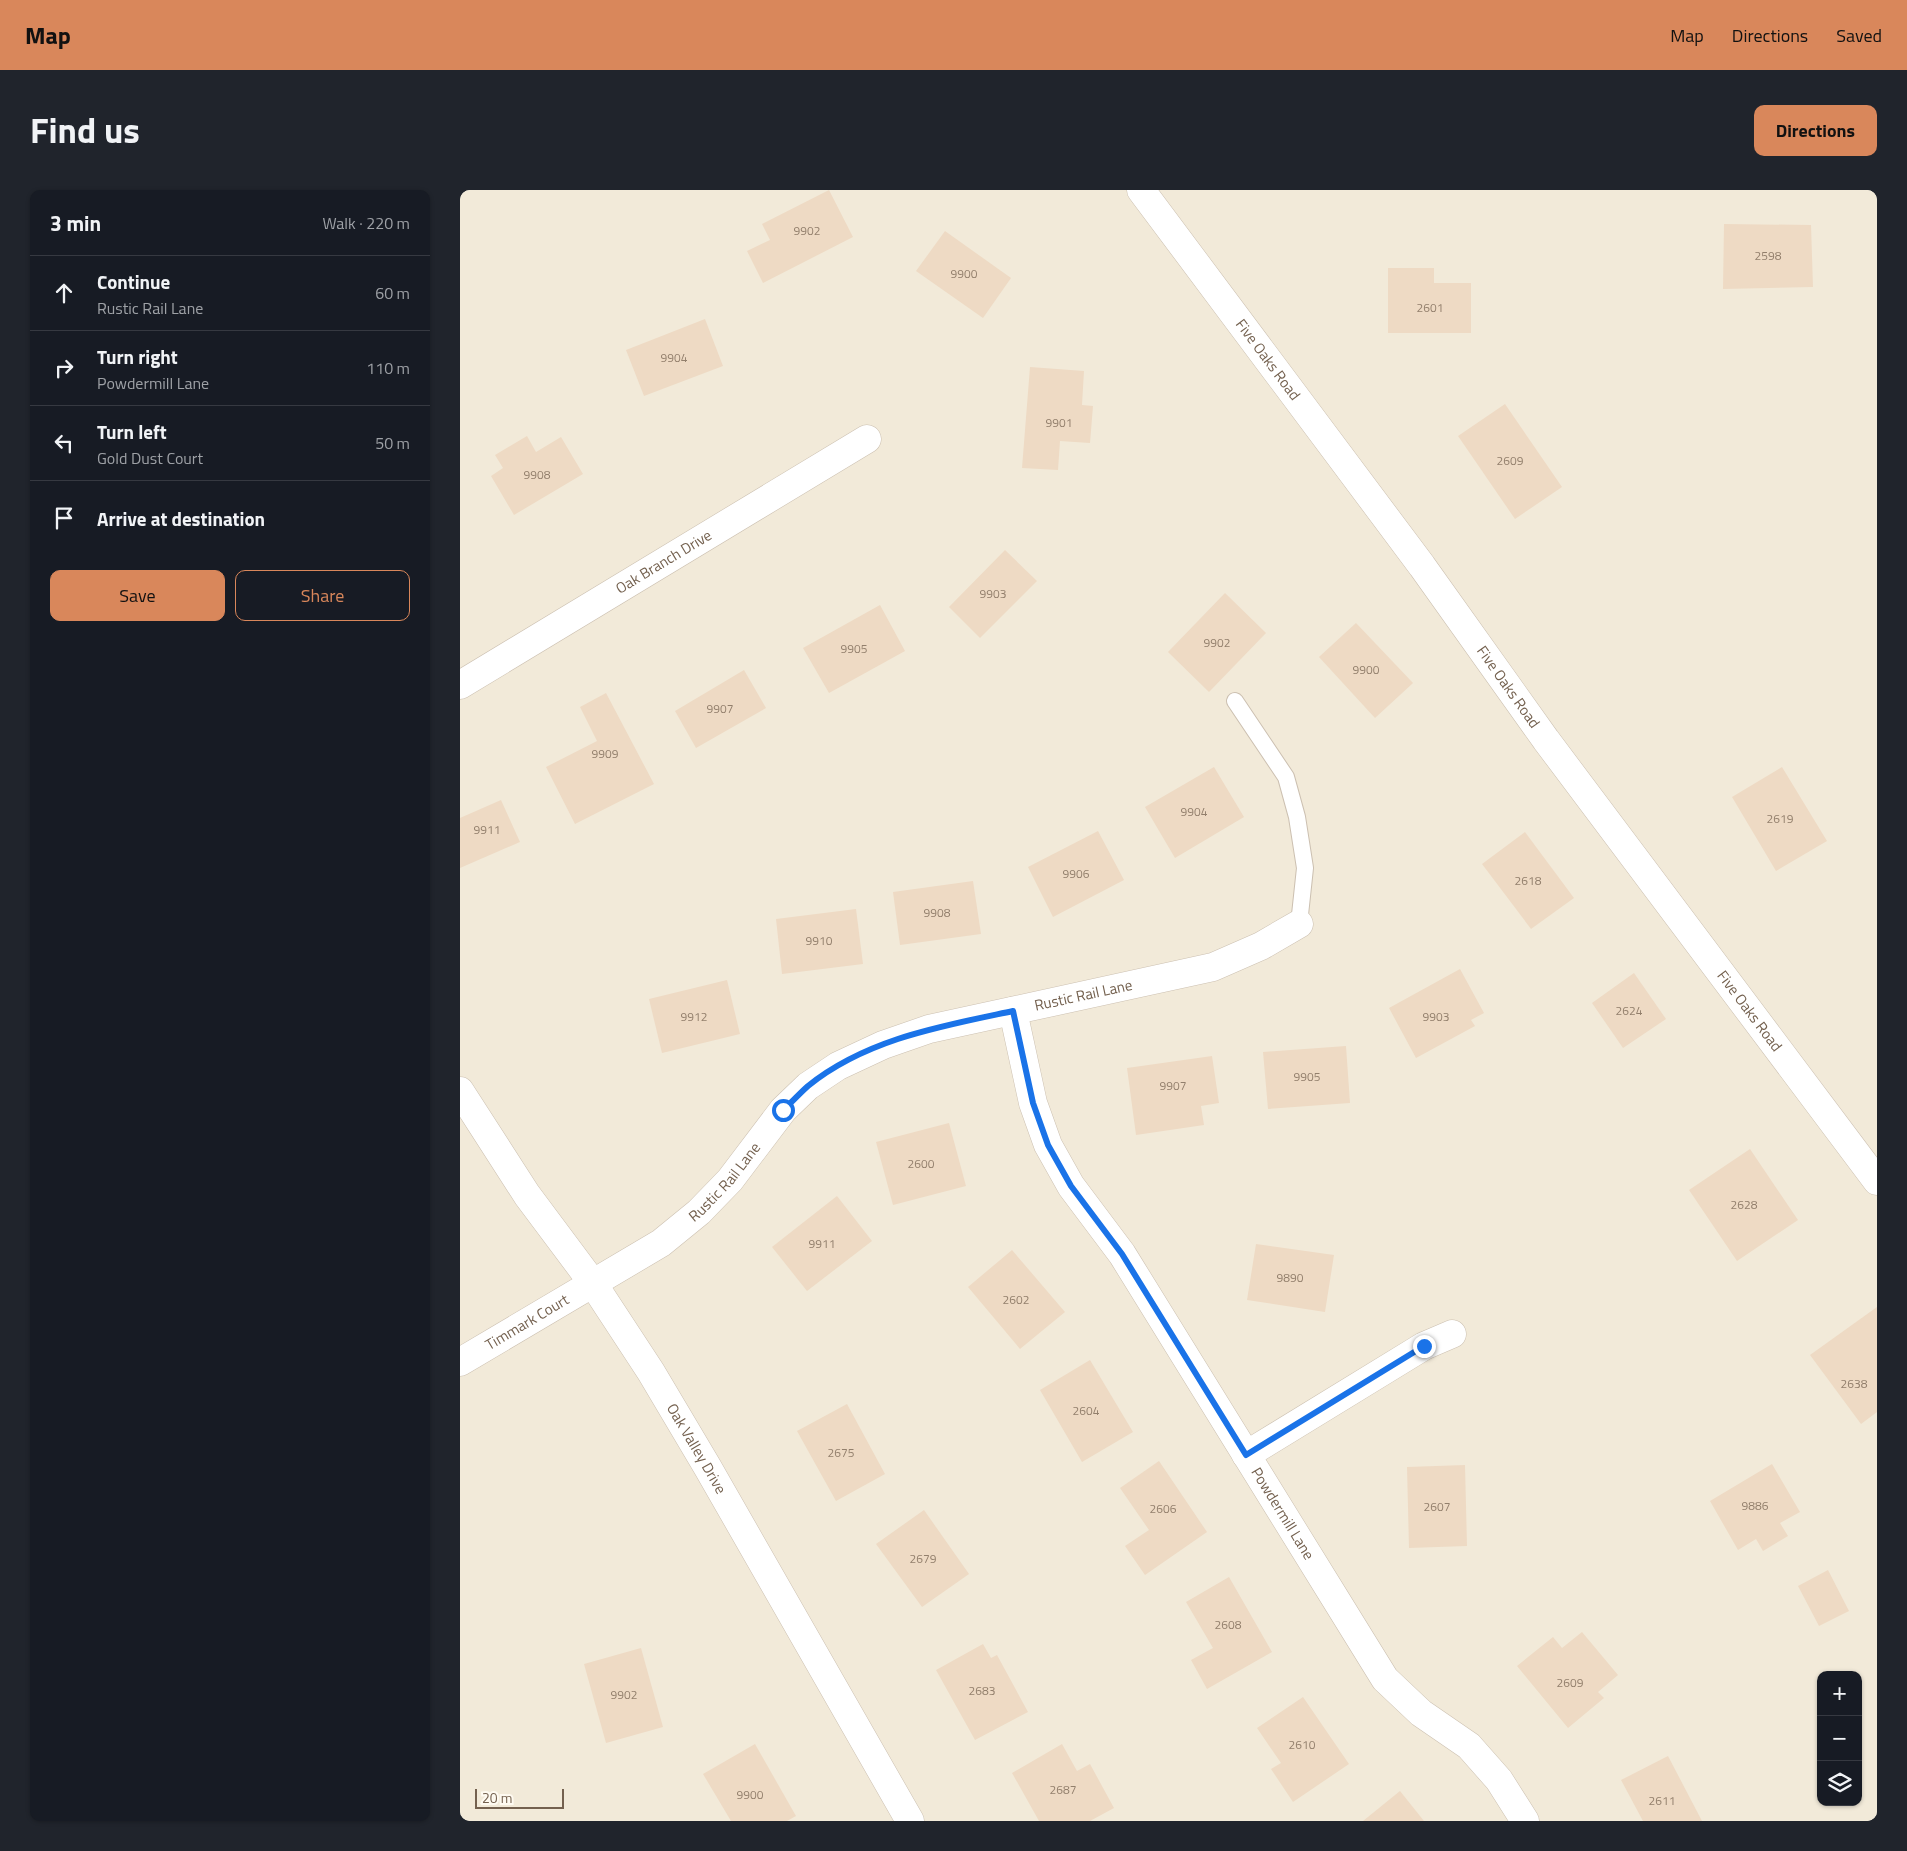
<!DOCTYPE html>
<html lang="en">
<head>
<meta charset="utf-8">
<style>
	:root { --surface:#171b24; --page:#20242c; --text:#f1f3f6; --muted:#9ea1a6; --line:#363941; --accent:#d9875b }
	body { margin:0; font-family:"Titillium Web",sans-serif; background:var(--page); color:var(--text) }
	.controls { position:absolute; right:15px; bottom:15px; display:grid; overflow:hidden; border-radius:10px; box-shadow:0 1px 4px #0004 }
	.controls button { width:45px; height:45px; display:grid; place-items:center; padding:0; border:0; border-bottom:1px solid var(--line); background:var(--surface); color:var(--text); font:25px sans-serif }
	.scale { position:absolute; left:15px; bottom:12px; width:89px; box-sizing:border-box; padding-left:5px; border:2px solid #74614f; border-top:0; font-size:14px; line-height:18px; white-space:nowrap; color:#74614f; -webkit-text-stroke:4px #fefaf1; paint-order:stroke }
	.stop { position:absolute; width:15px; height:15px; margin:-11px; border:4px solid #1a73e8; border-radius:50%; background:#fff }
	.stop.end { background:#1a73e8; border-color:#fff; box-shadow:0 1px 5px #0008 }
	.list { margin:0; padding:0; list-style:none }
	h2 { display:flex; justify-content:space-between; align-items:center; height:65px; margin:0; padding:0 20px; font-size:21px }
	h2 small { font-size:16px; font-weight:400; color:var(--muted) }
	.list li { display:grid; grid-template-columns:32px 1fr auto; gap:15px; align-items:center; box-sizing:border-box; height:75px; padding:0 20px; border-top:1px solid var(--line) }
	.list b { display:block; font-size:19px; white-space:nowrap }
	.list p { margin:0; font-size:16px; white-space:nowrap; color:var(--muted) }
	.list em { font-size:16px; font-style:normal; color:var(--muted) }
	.actions { display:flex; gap:10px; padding:15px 20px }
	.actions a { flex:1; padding:11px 0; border:1px solid var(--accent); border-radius:10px; text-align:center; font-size:18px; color:var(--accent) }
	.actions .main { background:var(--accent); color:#111 }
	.icon { flex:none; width:28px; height:28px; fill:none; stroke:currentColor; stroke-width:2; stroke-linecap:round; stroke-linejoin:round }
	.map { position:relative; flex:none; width:1417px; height:1631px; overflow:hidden; border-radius:10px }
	header { display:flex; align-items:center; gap:30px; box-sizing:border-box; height:70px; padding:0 25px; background:var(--accent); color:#111 }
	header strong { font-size:24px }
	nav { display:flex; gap:28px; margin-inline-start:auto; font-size:18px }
	.intro { display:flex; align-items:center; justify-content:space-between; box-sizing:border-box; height:120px; padding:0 30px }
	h1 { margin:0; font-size:35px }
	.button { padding:12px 22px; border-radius:10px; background:var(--accent); color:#111; font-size:18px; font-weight:700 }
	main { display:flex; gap:30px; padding:0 30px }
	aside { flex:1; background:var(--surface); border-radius:10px; box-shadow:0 1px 4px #0004 }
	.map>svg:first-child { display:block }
</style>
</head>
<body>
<header>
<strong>Map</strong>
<nav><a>Map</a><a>Directions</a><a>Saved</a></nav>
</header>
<div class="intro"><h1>Find us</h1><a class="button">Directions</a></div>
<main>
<aside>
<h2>3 min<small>Walk · 220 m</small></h2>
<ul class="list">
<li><svg class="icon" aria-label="ahead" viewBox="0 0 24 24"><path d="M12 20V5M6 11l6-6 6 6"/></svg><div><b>Continue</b><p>Rustic Rail Lane</p></div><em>60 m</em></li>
<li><svg class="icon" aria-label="right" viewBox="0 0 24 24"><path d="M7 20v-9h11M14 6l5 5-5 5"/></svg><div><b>Turn right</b><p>Powdermill Lane</p></div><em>110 m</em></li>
<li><svg class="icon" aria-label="left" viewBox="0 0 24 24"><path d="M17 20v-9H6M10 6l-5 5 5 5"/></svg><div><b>Turn left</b><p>Gold Dust Court</p></div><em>50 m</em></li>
<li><svg class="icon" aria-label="arrive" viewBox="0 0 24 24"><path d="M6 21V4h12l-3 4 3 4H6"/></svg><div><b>Arrive at destination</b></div></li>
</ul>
<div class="actions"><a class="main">Save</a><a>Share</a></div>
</aside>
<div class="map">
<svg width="1417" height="1631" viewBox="0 0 1417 1631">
	<rect width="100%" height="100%" fill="#fbf7ea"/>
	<path fill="#f2ead9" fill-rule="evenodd" d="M0,0H1417V1631H0ZM1361,1485H1398V1612H1361Z"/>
	<g fill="#eedac4">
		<path d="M369,0L393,47L303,93L287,61L310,50L302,34Z"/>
		<path d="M1264,34L1351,35L1353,97L1263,99Z"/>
		<path d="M485,41L551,88L523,128L456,81Z"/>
		<path d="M928,78H974V93H1011V143H928Z"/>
		<path d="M245,129L263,176L184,206L166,160Z"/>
		<path d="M570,177L624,181L622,215L633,216L630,253L600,251L598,280L562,278Z"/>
		<path d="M1045,214L1102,297L1055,329L998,246Z"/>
		<path d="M67,246L76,262L101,247L123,284L54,325L31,286L43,278L35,265Z"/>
		<path d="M545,360L577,391L520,448L489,417Z"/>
		<path d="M765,403L806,443L749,502L708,462Z"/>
		<path d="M420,415L445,461L369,503L343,458Z"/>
		<path d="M896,433L953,493L915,528L859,467Z"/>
		<path d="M284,480L306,518L236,558L215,521Z"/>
		<path d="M146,503L194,594L115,634L86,577L137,551L120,517Z"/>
		<path d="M754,577L784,627L715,668L685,617Z"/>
		<path d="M1322,577L1367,651L1316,681L1272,607Z"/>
		<path d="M41,610L60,652L0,678V628Z"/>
		<path d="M638,641L664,690L593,727L568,677Z"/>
		<path d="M1065,642L1114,708L1071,739L1022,674Z"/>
		<path d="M513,691L521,744L440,755L433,702Z"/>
		<path d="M396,719L403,774L322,784L316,729Z"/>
		<path d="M1000,779L1024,823L1011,830L1015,836L956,868L929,818Z"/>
		<path d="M1174,783L1206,829L1163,858L1132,813Z"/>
		<path d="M267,790L280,844L202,863L189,809Z"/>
		<path d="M886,856L890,913L808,919L803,862Z"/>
		<path d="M752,866L759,913L741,916L744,935L676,945L667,878Z"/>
		<path d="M489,933L506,996L433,1015L416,952Z"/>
		<path d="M1290,959L1338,1030L1277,1071L1229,1000Z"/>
		<path d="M377,1006L412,1051L347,1101L312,1057Z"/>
		<path d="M796,1054L874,1065L865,1122L787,1110Z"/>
		<path d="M552,1060L605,1122L560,1159L508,1097Z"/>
		<path d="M1417,1117V1222L1401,1234L1350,1165Z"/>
		<path d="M630,1170L673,1242L622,1272L580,1200Z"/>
		<path d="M387,1214L425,1284L376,1311L337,1241Z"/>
		<path d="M699,1271L747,1342L685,1385L665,1356L689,1340L660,1298Z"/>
		<path d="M1312,1274L1340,1322L1320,1333L1328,1346L1303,1361L1296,1349L1278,1360L1250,1311Z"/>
		<path d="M1005,1275L1007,1356L949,1358L947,1277Z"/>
		<path d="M464,1320L509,1384L462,1417L416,1354Z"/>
		<path d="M1368,1380L1389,1421L1359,1436L1338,1396Z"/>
		<path d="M769,1387L812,1462L747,1499L731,1470L753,1458L726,1412Z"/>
		<path d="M1122,1442L1158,1485L1138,1502L1144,1508L1108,1538L1057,1476L1093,1447L1102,1458Z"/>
		<path d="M523,1454L531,1468L537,1465L568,1522L515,1550L476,1480Z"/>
		<path d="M181,1458L203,1537L146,1553L124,1474Z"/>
		<path d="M843,1507L889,1574L833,1612L811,1579L821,1573L797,1538Z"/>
		<path d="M295,1554L336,1626L327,1631H271L243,1584Z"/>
		<path d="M602,1554L617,1581L630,1574L654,1618L630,1631H579L552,1583Z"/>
		<path d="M1208,1566L1242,1631H1183L1161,1590Z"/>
		<path d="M940,1601L964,1631H903Z"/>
	</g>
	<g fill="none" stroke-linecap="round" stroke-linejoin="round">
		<g stroke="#ccc0b1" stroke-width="18">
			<path id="service" d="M775,511L826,587L837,627L845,678L839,734"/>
		</g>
		<g stroke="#ccc0b1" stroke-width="29">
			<g id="minor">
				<path id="s1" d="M681,0L962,376L1086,550L1417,991"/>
				<path id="s2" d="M0,495L407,249"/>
				<path id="s3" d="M553,821L573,913L588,955L611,996L662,1064L925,1489L961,1523L1009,1556L1039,1590L1065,1631"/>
				<path id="s4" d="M0,1172L201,1053L239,1022L270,990L323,920L348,896L378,876L423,855L469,839L753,777L801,756L839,734"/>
				<path d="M786,1265L964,1156L992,1144"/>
			</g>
		</g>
		<g stroke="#ccc0b1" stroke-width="29">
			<g id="tertiary">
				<path id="s5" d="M0,901L67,1005L132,1092L191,1182L248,1278L450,1631"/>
			</g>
		</g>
		<use href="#service" stroke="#fff" stroke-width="16"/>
		<use href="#minor" stroke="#fff" stroke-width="28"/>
		<use href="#tertiary" stroke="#fff" stroke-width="28"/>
	</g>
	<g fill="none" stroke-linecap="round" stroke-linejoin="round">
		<path stroke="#1a73e8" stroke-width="6" d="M323,920C332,912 340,903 348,896C406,849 482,836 553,821L573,913L588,955L611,996L662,1064L786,1265L964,1156"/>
	</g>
	<g text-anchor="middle" stroke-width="5" stroke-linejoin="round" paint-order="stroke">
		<g font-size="12" fill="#927f6c">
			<text x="347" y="45">9902</text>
			<text x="1308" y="70">2598</text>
			<text x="504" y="88">9900</text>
			<text x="970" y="122">2601</text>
			<text x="214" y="172">9904</text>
			<text x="599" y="237">9901</text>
			<text x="1050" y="275">2609</text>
			<text x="77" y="289">9908</text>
			<text x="533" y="408">9903</text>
			<text x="757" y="457">9902</text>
			<text x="394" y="463">9905</text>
			<text x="906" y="484">9900</text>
			<text x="260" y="523">9907</text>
			<text x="145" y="568">9909</text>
			<text x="734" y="626">9904</text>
			<text x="1320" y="633">2619</text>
			<text x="27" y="644">9911</text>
			<text x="616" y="688">9906</text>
			<text x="1068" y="695">2618</text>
			<text x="477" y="727">9908</text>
			<text x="359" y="755">9910</text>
			<text x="1169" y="825">2624</text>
			<text x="234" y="831">9912</text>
			<text x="976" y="831">9903</text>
			<text x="847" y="891">9905</text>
			<text x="713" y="900">9907</text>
			<text x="461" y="978">2600</text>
			<text x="1284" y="1019">2628</text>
			<text x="362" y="1058">9911</text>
			<text x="830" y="1092">9890</text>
			<text x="556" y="1114">2602</text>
			<text x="1394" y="1198">2638</text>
			<text x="626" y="1225">2604</text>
			<text x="381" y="1267">2675</text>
			<text x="1295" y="1320">9886</text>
			<text x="977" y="1321">2607</text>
			<text x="703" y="1323">2606</text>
			<text x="463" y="1373">2679</text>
			<text x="768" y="1439">2608</text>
			<text x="1110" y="1497">2609</text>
			<text x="522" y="1505">2683</text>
			<text x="164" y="1509">9902</text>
			<text x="842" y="1559">2610</text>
			<text x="603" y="1604">2687</text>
			<text x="290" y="1609">9900</text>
			<text x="1202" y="1615">2611</text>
		</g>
		<g font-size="15" fill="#74614f" stroke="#fefaf1">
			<text dy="5" stroke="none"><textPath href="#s1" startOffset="212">Five Oaks Road</textPath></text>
			<text dy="5" stroke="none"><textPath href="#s2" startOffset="238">Oak Branch Drive</textPath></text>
			<text dy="5" stroke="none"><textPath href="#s1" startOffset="618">Five Oaks Road</textPath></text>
			<text dy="5" stroke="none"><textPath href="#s4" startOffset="742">Rustic Rail Lane</textPath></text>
			<text dy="5" stroke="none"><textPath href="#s1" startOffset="1022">Five Oaks Road</textPath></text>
			<text dy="5" stroke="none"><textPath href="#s4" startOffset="322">Rustic Rail Lane</textPath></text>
			<text dy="5" stroke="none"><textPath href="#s4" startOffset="78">Timmark Court</textPath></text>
			<text dy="5" stroke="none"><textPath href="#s5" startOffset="429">Oak Valley Drive</textPath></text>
			<text dy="5" stroke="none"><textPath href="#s3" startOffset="576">Powdermill Lane</textPath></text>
		</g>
	</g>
</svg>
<div class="controls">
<button>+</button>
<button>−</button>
<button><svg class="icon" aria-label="layers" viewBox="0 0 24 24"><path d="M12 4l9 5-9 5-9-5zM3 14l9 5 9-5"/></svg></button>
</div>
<div class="scale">20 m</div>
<div class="stop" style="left:323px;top:920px"></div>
<div class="stop end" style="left:964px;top:1156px"></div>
</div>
</main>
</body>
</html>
